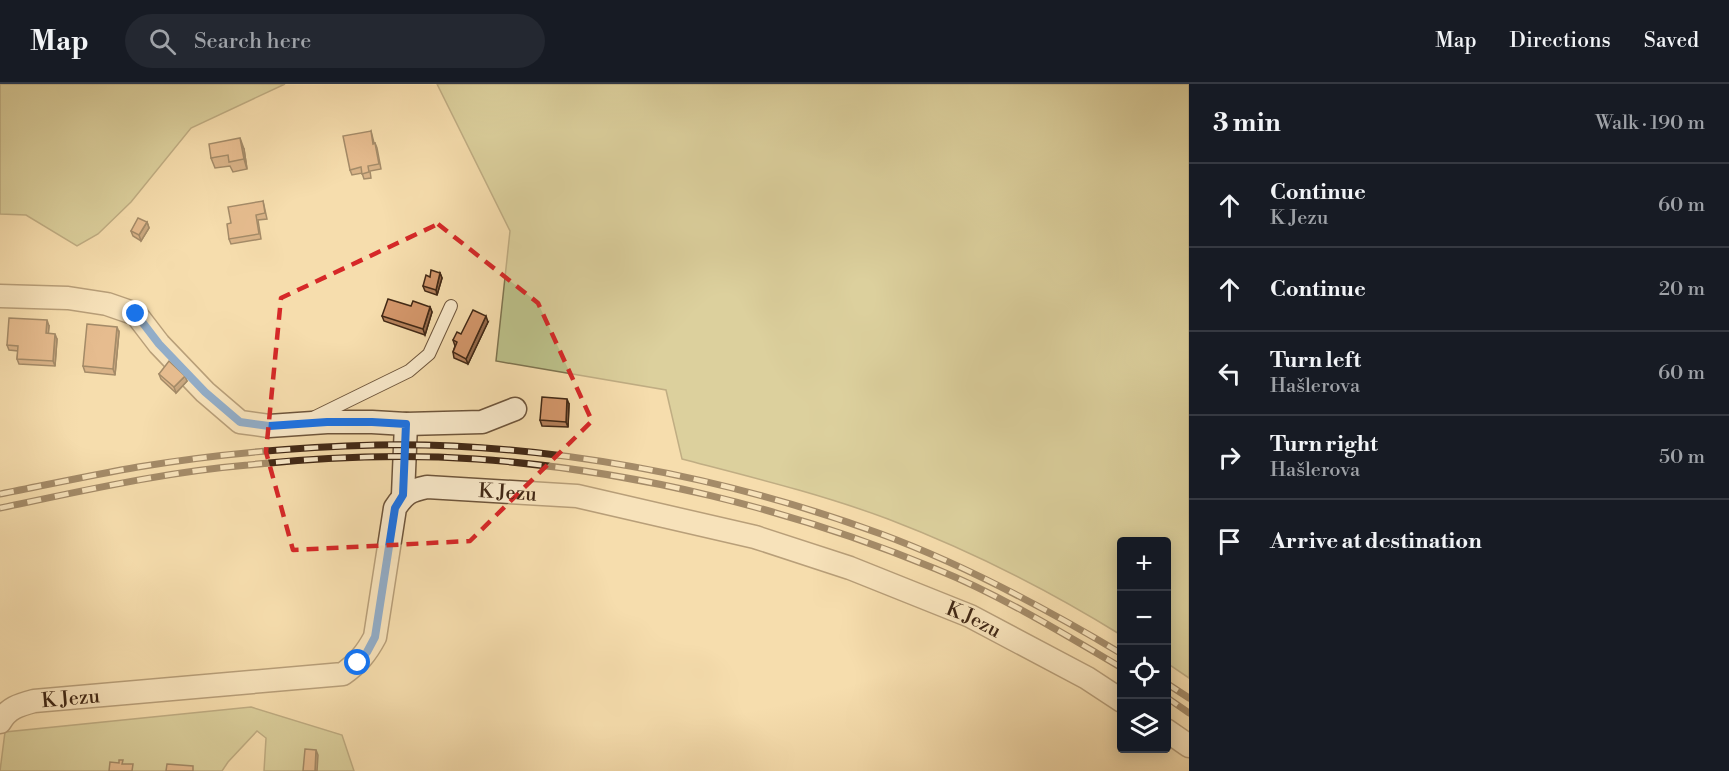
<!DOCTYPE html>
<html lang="en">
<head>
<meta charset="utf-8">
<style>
	:root { --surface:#171b24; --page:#242831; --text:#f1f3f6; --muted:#9ea1a6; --line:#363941 }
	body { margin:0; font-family:"Libre Bodoni",serif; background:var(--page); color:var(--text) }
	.controls { position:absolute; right:18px; bottom:18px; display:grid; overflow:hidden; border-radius:6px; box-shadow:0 3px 15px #0003 }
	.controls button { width:54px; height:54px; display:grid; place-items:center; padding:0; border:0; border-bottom:2px solid var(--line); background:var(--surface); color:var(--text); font:30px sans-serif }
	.stop { position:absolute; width:18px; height:18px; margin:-14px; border:4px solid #1a73e8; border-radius:50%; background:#fff }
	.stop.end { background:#1a73e8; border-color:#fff; box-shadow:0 2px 6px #0008 }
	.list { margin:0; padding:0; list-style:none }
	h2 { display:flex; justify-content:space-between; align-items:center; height:78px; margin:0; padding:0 24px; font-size:26px }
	h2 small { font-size:20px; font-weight:400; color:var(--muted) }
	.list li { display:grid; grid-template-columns:39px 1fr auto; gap:18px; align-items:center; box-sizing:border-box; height:84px; padding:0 24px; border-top:2px solid var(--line) }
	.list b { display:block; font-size:22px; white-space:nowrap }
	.list p { margin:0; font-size:20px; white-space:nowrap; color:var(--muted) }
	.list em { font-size:20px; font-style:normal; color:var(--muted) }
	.icon { flex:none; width:33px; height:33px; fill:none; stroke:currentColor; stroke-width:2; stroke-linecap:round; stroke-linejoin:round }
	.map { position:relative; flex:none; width:1189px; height:687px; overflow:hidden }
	header { display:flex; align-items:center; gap:36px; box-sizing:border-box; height:84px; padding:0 30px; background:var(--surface); border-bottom:2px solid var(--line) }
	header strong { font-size:28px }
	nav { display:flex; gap:33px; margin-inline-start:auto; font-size:21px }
	.search { width:420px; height:54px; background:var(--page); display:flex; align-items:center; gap:15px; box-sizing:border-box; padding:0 21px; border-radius:33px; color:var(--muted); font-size:22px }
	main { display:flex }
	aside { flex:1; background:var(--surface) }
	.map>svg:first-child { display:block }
</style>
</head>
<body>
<header>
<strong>Map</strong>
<div class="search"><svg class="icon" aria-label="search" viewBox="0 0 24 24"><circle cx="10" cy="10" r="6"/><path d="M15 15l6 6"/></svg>Search here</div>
<nav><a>Map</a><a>Directions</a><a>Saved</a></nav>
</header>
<main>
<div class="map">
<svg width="1189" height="687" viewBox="0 0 1189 687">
	<rect width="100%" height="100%" fill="#f6ddad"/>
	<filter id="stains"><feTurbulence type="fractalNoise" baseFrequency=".00333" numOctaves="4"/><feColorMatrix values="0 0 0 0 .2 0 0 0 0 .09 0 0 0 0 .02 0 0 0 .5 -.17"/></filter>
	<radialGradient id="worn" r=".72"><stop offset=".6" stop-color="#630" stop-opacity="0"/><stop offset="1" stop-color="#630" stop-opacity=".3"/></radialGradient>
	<g fill="#bcc18a" stroke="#7e7450" stroke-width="1.5">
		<path d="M0,0H285L191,44L131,118L98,150L77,162L26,131L0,130Z"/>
		<path d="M437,0H1189V594L1167,579L1166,458H1122L1121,551C1047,505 969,466 888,435C821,410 751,393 682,375L666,306L496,277L510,147Z"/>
		<path d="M251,623L342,651L354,687H264L266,654L257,647L228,678L222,687H0L5,648Z"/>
	</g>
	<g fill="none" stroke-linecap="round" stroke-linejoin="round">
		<g stroke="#6e553b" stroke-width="14">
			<path id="lane" d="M313,334L409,287L429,270L451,222"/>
		</g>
		<g stroke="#6e553b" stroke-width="25">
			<g id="street">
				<path d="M0,212L68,214L107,220L136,230L159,260L205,308L240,338L269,342L327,338H372L406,340L482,338L515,325"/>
				<path d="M403,411L406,340"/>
				<path id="s1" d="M0,638C8,624 19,621 34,617L343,590C358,579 366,570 375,553L395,424C405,409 409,407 427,403L577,412L755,453L850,484L970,532L1087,594L1122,617"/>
				<path d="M1166,646L1189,662"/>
			</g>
		</g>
		<use href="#lane" stroke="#f9e9ca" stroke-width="12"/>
		<use href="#street" stroke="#f9e9ca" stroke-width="22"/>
		<g stroke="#412815" stroke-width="7">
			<g id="rail">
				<path d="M0,410C46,401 92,391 138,383C216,370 297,363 377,361C544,358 724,392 881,450C965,481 1045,524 1122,570"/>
				<path d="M0,424C82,407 164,388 248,381C323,373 401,370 476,375C633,386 791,425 936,485C1000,511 1061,548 1122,584"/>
				<path d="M1166,599L1189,614"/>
				<path d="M1166,613L1189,629"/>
			</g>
		</g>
		<use href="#rail" stroke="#f9e9ca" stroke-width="4.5" stroke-dasharray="14" stroke-linecap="butt"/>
	</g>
	<g fill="#b5815b" stroke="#412815" stroke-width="1.5">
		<path d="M371,47L374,59H375L377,64L381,85L370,87L371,94L364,95L362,89L352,91L350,86Z"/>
		<path d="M244,65L247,85L233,88L230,82L215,84L211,74Z"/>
		<path d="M263,117L267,135L258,136L261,155L231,160L229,155Z"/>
		<path d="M147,138L149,144L141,157L133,152L131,147Z"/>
		<path d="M440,189L442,194L437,211L425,207L423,202L430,193Z"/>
		<path d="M411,222L430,223L432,228L425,251L384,237L382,232Z"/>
		<path d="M488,238L468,280L454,274L453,268L455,262L453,256L461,250Z"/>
		<path d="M49,242L48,250L57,255L55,282L19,280L17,275L18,267L9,266L7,261Z"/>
		<path d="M119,248L115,291L85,288L83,282Z"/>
		<path d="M159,290L185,292L187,297L176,309L161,295Z"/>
		<path d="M569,320L568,343L542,342L540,336Z"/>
	</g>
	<g fill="#94694a" stroke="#412815" stroke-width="1.5">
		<path d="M240,54L244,65L247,85L244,75Z"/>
		<path d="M147,138L149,144L141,157L139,151Z"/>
		<path d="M440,189L442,194L437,211L436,206Z"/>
		<path d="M430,223L432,228L425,251L423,245Z"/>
		<path d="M486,232L488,238L468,280L466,275Z"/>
		<path d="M47,236L49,242L48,255L46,249Z"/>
		<path d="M117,243L119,248L115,291L113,285Z"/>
		<path d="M55,250L57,255L55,282L53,277Z"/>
		<path d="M185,292L187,297L176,309L174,303Z"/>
		<path d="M567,315L569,320L568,343L566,338Z"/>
		<path d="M316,666L318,671L317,687H315Z"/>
	</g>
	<g fill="#d3966a" stroke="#412815" stroke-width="1.5">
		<path d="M371,47L373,60L375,59L379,80L368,82L369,88L362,90L361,83L350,86L343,52Z"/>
		<path d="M240,54L244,75L229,78L228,71L211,74L209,60Z"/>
		<path d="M263,117L265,129L256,131L259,150L229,155L227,140L231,139L228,123Z"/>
		<path d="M138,134L147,138L139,151L131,147Z"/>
		<path d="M431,186L440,189L436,206L423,202L426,191L430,193Z"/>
		<path d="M388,215L411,222L413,217L430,223L423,245L382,232Z"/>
		<path d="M473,226L486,232L466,275L453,268L457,258L453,256L457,248L461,250Z"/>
		<path d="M9,234L47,236L46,249L55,250L53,277L17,275L18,262L7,261Z"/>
		<path d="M87,240L117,243L113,285L83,282Z"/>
		<path d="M169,277L185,292L174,303L159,290Z"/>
		<path d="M542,313L567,315L566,338L540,336Z"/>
		<path d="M305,665L316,666L315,687H303Z"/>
		<path d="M119,676H123L122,680H133L132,687H109L110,678L119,679Z"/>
		<path d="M167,680L193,682V687H166Z"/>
	</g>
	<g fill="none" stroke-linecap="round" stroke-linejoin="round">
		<path stroke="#1a73e8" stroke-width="8" d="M136,230L159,260L205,308L240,338L269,342L327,338H372L406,340L403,411L395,424L375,553L367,568L358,579"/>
	</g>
	<path d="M0 0H1189V687H0ZM438,140L538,219L592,337L470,457L293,466L266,368L281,214Z" fill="#f6ddad" fill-opacity=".55" fill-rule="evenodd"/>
	<path fill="none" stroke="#d62828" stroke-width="4.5" stroke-dasharray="12 8" stroke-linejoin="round" d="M438,140L538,219L592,337L470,457L293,466L266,368L281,214Z"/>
	<g text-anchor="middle" stroke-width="4.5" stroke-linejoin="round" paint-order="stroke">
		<g font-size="20" fill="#412815" stroke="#f9e9ca">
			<text dy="7" stroke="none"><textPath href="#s1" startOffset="652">K Jezu</textPath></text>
			<text dy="7" stroke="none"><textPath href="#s1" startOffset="1138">K Jezu</textPath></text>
			<text dy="7" stroke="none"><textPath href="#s1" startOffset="78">K Jezu</textPath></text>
		</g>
	</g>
	<rect width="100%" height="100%" filter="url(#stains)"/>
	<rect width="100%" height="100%" fill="url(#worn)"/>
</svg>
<div class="controls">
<button>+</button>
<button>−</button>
<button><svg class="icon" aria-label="locate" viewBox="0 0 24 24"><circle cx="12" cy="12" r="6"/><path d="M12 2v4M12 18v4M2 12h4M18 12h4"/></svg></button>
<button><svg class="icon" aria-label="layers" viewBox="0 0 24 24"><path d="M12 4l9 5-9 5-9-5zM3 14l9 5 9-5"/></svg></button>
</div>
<div class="stop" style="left:358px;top:579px"></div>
<div class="stop end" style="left:136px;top:230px"></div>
</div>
<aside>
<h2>3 min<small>Walk · 190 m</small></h2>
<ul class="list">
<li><svg class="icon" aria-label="ahead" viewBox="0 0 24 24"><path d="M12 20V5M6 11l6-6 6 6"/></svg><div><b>Continue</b><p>K Jezu</p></div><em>60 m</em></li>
<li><svg class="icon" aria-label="ahead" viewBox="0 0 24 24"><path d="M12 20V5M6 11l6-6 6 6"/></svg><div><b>Continue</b></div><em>20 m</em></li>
<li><svg class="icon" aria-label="left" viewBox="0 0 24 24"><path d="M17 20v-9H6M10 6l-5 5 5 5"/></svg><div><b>Turn left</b><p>Hašlerova</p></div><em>60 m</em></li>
<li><svg class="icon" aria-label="right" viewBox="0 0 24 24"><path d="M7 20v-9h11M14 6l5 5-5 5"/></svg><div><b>Turn right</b><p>Hašlerova</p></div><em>50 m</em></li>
<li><svg class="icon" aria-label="arrive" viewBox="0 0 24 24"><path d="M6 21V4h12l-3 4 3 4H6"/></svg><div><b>Arrive at destination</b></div></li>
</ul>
</aside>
</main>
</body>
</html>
